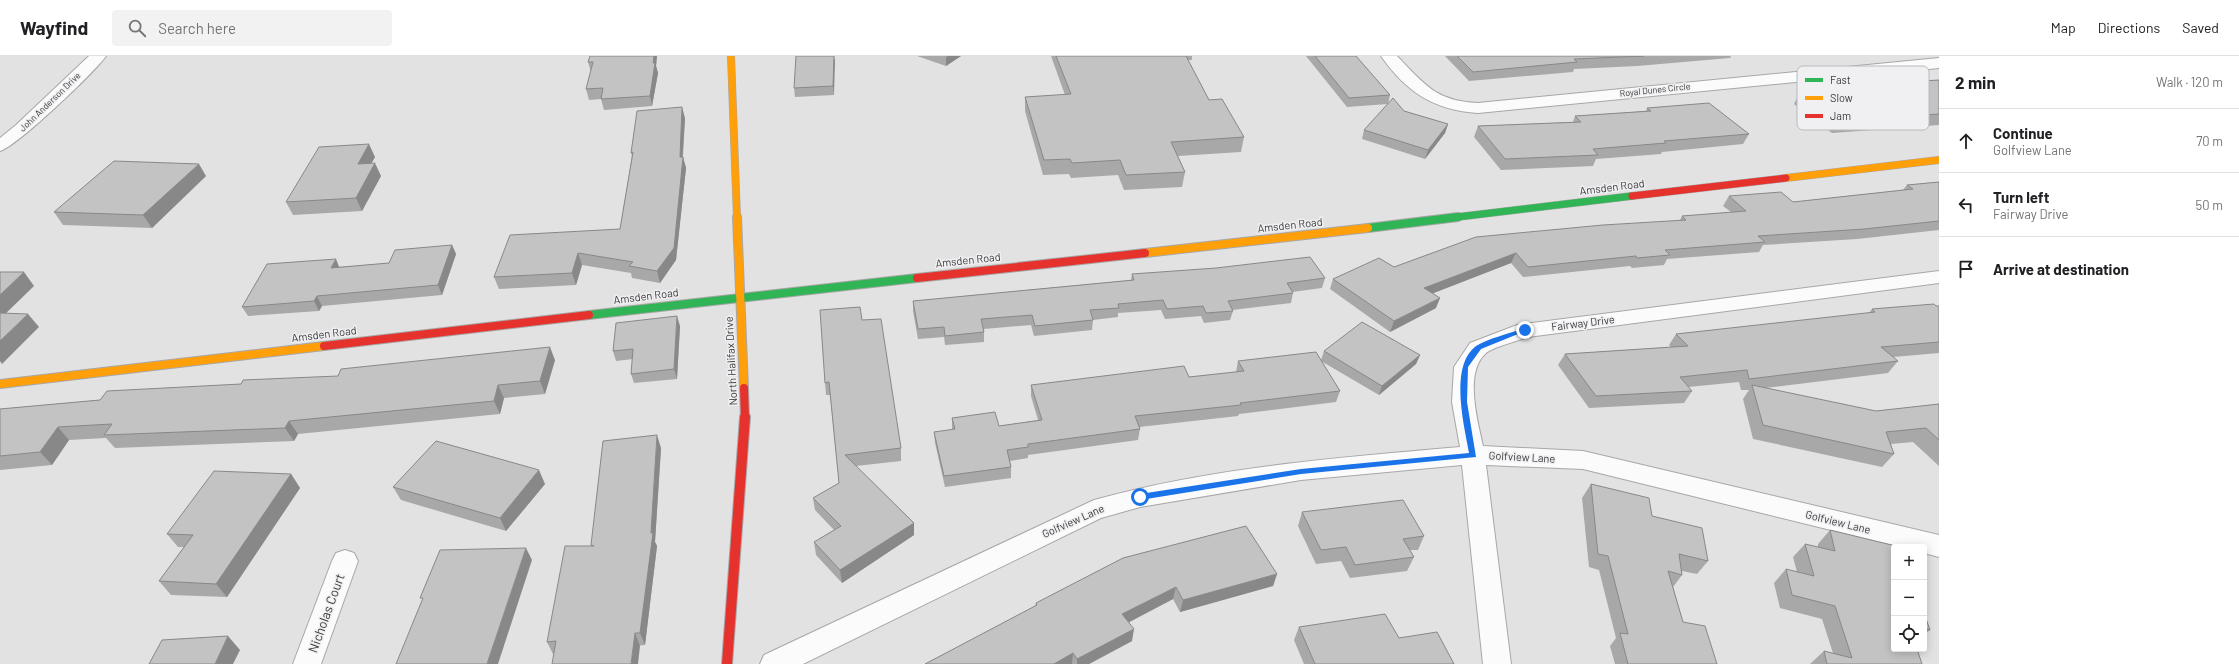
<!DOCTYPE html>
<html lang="en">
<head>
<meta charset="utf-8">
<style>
	:root { --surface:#fff; --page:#f2f2f2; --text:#202124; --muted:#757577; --line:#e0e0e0 }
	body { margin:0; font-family:Barlow,sans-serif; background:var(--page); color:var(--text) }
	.controls { position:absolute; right:12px; bottom:12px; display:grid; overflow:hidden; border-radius:4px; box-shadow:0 2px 10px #0003 }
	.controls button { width:36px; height:36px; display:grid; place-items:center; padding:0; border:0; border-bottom:1px solid var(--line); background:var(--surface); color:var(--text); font:20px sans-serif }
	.stop { position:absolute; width:12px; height:12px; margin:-9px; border:3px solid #1a73e8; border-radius:50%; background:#fff }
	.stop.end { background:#1a73e8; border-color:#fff; box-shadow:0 1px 4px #0008 }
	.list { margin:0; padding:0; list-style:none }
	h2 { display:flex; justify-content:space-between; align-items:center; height:52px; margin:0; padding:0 16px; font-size:17px }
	h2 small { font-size:13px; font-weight:400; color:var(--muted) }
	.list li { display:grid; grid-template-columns:26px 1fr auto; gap:12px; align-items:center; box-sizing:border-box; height:64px; padding:0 16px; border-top:1px solid var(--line) }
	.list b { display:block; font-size:15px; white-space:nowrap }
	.list p { margin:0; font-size:13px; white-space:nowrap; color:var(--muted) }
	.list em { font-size:13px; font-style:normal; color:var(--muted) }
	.icon { flex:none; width:22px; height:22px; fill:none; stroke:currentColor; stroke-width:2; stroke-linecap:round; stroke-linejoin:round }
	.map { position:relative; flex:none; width:1939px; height:608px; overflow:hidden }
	header { display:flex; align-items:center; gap:24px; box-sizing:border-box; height:56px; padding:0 20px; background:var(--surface); border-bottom:1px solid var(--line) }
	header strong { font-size:19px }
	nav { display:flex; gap:22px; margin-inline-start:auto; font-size:14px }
	.search { width:280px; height:36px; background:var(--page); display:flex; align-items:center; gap:10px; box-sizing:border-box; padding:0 14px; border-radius:4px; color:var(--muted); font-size:15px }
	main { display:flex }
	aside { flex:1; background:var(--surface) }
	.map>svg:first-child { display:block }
</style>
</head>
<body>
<header>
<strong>Wayfind</strong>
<div class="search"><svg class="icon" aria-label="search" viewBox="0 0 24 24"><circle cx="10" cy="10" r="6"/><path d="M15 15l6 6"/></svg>Search here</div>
<nav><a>Map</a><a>Directions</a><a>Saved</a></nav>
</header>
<main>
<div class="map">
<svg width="1939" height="608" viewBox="0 0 1939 608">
	<rect width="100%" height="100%" fill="#e3e2e3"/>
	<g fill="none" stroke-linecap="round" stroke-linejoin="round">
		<g stroke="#a8a7a8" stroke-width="2">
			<g id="street">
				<path d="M89,0H106C95,16 16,91 0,95V82L16,69Z"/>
				<path d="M1381,0H1397C1425,29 1436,45 1478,47L1939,2V12L1478,57C1434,54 1406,36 1381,0Z"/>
				<path d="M1939,215V227L1528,281C1518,285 1492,291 1485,298C1464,318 1478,366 1483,390L1583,395L1939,479V501L1924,497V491H1900L1583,413L1486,409L1511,608H1483L1462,409L1301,424L1140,451L1101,462L803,608H760L764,599L1094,444C1213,411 1337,402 1460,391L1452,346L1454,311L1470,287L1517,269Z"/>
				<path d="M345,494L354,497L358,505L321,608H293L332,505L336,497Z"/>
			</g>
		</g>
		<g stroke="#a8a7a8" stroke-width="8">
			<path id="fast-far1" d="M1449,162L1632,140"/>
		</g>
		<g stroke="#a8a7a8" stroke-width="10">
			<g id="fast">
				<path d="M1368,172L1458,161"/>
				<path d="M589,259L917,222"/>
			</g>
		</g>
		<g stroke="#a8a7a8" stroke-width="8">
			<g id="slow-far1">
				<path d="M731,0L737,162"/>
				<path d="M1786,122L1939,104"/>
			</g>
		</g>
		<g stroke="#a8a7a8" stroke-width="10">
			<g id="slow">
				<path d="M737,161L744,332"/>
				<path d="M1145,197L1368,172"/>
				<path d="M0,328L324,290"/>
			</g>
		</g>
		<g stroke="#a8a7a8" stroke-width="8">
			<path id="jam-far2" d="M1632,140L1786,122"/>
		</g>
		<g stroke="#a8a7a8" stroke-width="10">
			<g id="jam-far1">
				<path d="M917,222L1145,197"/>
				<path d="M324,290L589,259"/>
				<path d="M744,332L745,362"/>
			</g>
		</g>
		<g stroke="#a8a7a8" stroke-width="12">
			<path id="jam" d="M727,608L745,361"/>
		</g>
		<use href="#street" fill="#fbfbfb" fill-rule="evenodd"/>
		<use href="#fast-far1" stroke="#30b455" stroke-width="7"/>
		<use href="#fast" stroke="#30b455" stroke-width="8"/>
		<use href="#slow-far1" stroke="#ff9f0a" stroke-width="7"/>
		<use href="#slow" stroke="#ff9f0a" stroke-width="8"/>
		<use href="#jam-far2" stroke="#e5322d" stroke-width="7"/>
		<use href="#jam-far1" stroke="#e5322d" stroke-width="8"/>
		<use href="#jam" stroke="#e5322d" stroke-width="10"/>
	</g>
	<g fill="#a9a8a9">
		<path d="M590,0H657L656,10L658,17L652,50L604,54L601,43L589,44L586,33L591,16L588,6Z"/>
		<path d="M796,0H834V39L795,41L794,32Z"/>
		<path d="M917,0H961L946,10Z"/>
		<path d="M1051,0H1192V4H1188L1209,44L1244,81L1241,96L1178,100L1185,116L1182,131L1124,134L1118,119L1071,122L1069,118L1043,119L1025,55V41L1065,39Z"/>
		<path d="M1306,0H1356L1390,39L1388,48L1404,55L1448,68L1445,77L1425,103L1362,83L1364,74L1388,48L1347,51Z"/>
		<path d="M1445,0H1731L1730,2L1637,10L1574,13L1573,16L1469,25Z"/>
		<path d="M1939,24V69L1832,77L1794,48L1800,36L1869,33L1872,28Z"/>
		<path d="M1647,52L1749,78L1743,88L1662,96L1661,98L1596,103L1593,110L1501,114L1474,81L1478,70L1573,66L1575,60L1646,55Z"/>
		<path d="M685,62L683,101L686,112L676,204L660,227L632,222L631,217L582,209L576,229L499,233L494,221L620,173L632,100L631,97Z"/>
		<path d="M375,101L371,107L381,120L362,155L293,159L286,146Z"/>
		<path d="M206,120L152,172L63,169L54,156Z"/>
		<path d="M1939,126V174L1857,183L1763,189L1759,196L1667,203L1664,209L1632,212L1630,210L1523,221L1511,207L1433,237L1436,252L1390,276L1330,233L1333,223L1394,211L1680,164L1682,160L1731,156L1723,150L1729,140L1793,146L1903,134L1907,129Z"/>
		<path d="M452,189L456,198L442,239L322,250L319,255L248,260L242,251L340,211L389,207Z"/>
		<path d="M1132,218L1325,222L1322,232L1292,236L1293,237L1291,247L1232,254L1233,255L1230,264L1204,267L1201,260L1165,263L1161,254L1118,257V261L1093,264L1092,274L1034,280L1031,269L984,273V286L945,289L944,281L918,283L913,255V245L1131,224Z"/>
		<path d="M1939,250V297L1893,301L1898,305L1888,317L1765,332L1876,355L1939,348V410L1913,386L1891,388L1894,398L1882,411L1753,383L1743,343L1749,334H1741L1739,326L1688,331L1692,335L1684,347L1589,352L1558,309L1565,298L1671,291L1669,289L1676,278L1869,257L1872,253Z"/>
		<path d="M862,264L901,392V405L856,410L914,467V479L842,527L816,499L814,486L834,474L815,454L813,442L839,427L830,339H826L825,327Z"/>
		<path d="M680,270L677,323L634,327L631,318L633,303L616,305L613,295Z"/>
		<path d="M1324,295L1420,299L1416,308L1379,339L1321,305L1340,335L1336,346L1239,358L1238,360L1139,371L1140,373L1138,384L1028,399V402L1010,405L1011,411V422L945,431L935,387L934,376L952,374V362L999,370L1038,364L1031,340V329L1189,321L1236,316L1238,305L1321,304Z"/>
		<path d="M555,304L545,338L504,342L500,358L298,378L294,385L115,392L106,382L69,384L52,409L0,414V353L100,344L241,328Z"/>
		<path d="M661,392L655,486L657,490L645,589L553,598L547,586L591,490V489Z"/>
		<path d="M291,418L300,432L227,541L171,539L159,525L184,491H178L167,478Z"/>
		<path d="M545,428L506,475L401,444L393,431Z"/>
		<path d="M1591,428L1652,460L1708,505L1697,518L1682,515V519L1673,531L1683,566L1717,608H1615L1610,590L1616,582L1599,514L1589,511L1582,442Z"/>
		<path d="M1302,456L1424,480L1418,494H1410L1414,501L1407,515L1350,522L1341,505L1316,508L1298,470Z"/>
		<path d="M1830,474L1894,593L1827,608L1833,597L1822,563L1780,552L1774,527L1786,513L1797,516L1793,501L1805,488L1818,491V488Z"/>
		<path d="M1277,518L1273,530L1180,556L1173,543L1129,566L1132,585L1089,608H925L1035,550L1036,547Z"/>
		<path d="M1924,557L1930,574L1924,579Z"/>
		<path d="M1299,571L1399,582L1454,608H1304L1294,584Z"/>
		<path d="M1824,595L1827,608H1810Z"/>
	</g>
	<g fill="#898889">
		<path d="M654,0H657L656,10L658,17L652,50L650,40Z"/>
		<path d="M834,0L835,5L834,39L833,30Z"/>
		<path d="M948,0H961L946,10V1Z"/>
		<path d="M682,51L685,62L682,107L683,101L686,112L676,204L660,227L657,215L680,101Z"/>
		<path d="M1448,68L1445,77L1425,103L1428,94Z"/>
		<path d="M369,88L375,101L364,121L358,108Z"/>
		<path d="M375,107L381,120L362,155L356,142Z"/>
		<path d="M199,108L206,120L152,172L143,159Z"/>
		<path d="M452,189L456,198L442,239L438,229Z"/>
		<path d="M578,197L582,209L576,229L572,217Z"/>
		<path d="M1516,197L1511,207L1421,242L1424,232Z"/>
		<path d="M336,203L340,213L331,212Z"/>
		<path d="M24,216L34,230L0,263V239Z"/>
		<path d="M317,240L322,250L319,255L314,245Z"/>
		<path d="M1440,242L1436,252L1390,276L1394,265Z"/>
		<path d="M28,258L39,271L2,308L0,305V285Z"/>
		<path d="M677,260L680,270L677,323L674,313Z"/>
		<path d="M550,291L555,304L545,338L540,325Z"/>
		<path d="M1420,299L1416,308L1379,339L1382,330Z"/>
		<path d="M498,329L504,342L500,358L494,345Z"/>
		<path d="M289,365L298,378L294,385L285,372Z"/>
		<path d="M58,371L69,384L52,409L40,396Z"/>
		<path d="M657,379L661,392L655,486L657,490L645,589L640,577L651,477Z"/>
		<path d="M539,414L545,428L506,475L500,462Z"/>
		<path d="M291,418L300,432L227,541L216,528Z"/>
		<path d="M914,467V479L842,527L840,514Z"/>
		<path d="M526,492L532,504L498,608H487Z"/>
		<path d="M1277,518L1273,530L1180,556L1183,544Z"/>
		<path d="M1176,531L1173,543L1120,571L1122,558Z"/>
		<path d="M1134,573L1132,585L1089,608H1077V603Z"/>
		<path d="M635,577L640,590L638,608H631Z"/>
		<path d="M228,580L240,594L233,608H215Z"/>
		<path d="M1073,597L1072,608H1054Z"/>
	</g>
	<g fill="#c4c3c4" stroke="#898889">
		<path d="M590,0H654L653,7H655L650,40L601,43L603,32L586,33L593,6H588Z"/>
		<path d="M796,0H834L833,30L794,32Z"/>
		<path d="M1056,0H1186L1209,44L1222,43L1244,81L1171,86L1185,116L1126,119L1120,104L1072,107L1070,103L1044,104L1025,41L1071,38Z"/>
		<path d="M1315,0H1356L1390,39L1349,42Z"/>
		<path d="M1457,0H1644L1574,3L1577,6L1473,16Z"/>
		<path d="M1939,24V58L1839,65L1800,36L1878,32L1872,28Z"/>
		<path d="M1393,42L1404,55L1448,68L1428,94L1364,74Z"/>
		<path d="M1709,47L1749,78L1664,85L1666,87L1593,93L1598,99L1505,103L1478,70L1581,66L1575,60L1651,55L1647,52Z"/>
		<path d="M682,51L680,101H683L674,192L657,215L629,210L633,206L578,197L572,217L494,221L510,179L620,173L633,96L631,97L637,55Z"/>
		<path d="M369,88L358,108L375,107L356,142L286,146L319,91Z"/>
		<path d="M114,105L199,108L143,159L54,156Z"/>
		<path d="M1939,126V165L1864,173L1758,180L1765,186L1665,194L1670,199L1637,202L1636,200L1528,211L1516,197L1424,232L1440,242L1394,265L1333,223L1379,202L1394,211L1476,181L1603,169L1686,164L1682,160L1746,155L1729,140L1781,136L1793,146L1913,133L1907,129Z"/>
		<path d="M452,189L438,229L317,240L314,245L242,251L267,208L336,203L331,212L389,207L395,194Z"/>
		<path d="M1310,201L1325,222L1287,227L1293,237L1228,245L1233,255L1206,257L1203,250L1167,253L1163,244L1118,248L1119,252L1090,254L1093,264L1035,270L1032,259L981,263L984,276L945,280L944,271L918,273L913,245L1134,224L1132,218L1216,212Z"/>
		<path d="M0,216H24L0,239Z"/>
		<path d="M1934,248L1936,250H1939V286L1881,291L1898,305L1749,323L1747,314L1680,321L1692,335L1596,340L1565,298L1688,290L1676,278L1875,256L1872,253Z"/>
		<path d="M860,251L862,264L881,263L901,392L845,399L914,467L840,514L814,486L841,470L813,442L839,427L829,326L825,327L820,254Z"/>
		<path d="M0,257L28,258L0,285Z"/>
		<path d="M677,260L674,313L631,318L633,293L613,295L616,267Z"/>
		<path d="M1362,266L1420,299L1382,330L1324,295Z"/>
		<path d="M550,291L540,325L498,329L494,345L289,365L285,372L104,379L112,368L58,371L40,396L0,400V353L100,344L107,335L241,328L243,324L338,320L341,313Z"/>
		<path d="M1316,296L1340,335L1240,347L1241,349L1135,360L1140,373L1028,388V391L1007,394L1011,411L944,420L934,376L955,373L952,362L995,356L999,370L1042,364L1031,329L1184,310L1189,321L1244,315L1238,305Z"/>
		<path d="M1752,329L1876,355L1939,348V384L1926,372L1886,376L1894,398L1763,369Z"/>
		<path d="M657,379L651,477H653L640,577H635L631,608H552L556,585L547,586L565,490H594L591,489L603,385Z"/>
		<path d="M436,385L539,414L500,462L393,431Z"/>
		<path d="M214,415L291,418L216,528L159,525L193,479L167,478Z"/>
		<path d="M1591,428L1649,442L1652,460L1702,472L1708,505L1679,498L1682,519L1668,515L1683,566L1705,570L1717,608H1628L1620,577L1628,578L1608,500L1598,498Z"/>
		<path d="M1403,444L1424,480L1403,483L1414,501L1355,509L1346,491L1321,494L1302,456Z"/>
		<path d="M1246,470L1277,518L1183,544L1176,531L1122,558L1134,573L1077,603L1073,597L1054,608H925L1037,549L1036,547L1123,502Z"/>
		<path d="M1830,474L1900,491H1894V593H1917L1922,608H1827L1824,595L1852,602L1835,550L1792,539L1786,513L1814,520L1805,488L1835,495Z"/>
		<path d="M526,492L487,608H396L423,542H420L440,494Z"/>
		<path d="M1924,557L1930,574L1924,572Z"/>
		<path d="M1385,558L1399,582L1437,576L1454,608H1315L1299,571Z"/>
		<path d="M228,580L215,608H149L162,584Z"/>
	</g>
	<path fill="#1a73e8" d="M1523,273L1528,274L1481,293L1468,311L1467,346L1476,401L1301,418L1140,444L1137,441L1140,438L1301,413L1469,397C1464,369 1449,310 1476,290C1487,283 1510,277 1523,273Z"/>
	<g text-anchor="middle" stroke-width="3" stroke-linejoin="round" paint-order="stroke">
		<g font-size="9" fill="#3c3c3d" stroke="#f0eff2">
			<text transform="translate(1655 34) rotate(-6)" y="3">Royal Dunes Circle</text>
			<text transform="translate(50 46) rotate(-44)" y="3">John Anderson Drive</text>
		</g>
		<g font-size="11" fill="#3c3c3d" stroke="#f0eff2">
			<text transform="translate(1612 131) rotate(-7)" y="4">Amsden Road</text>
			<text transform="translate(1290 169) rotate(-6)" y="4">Amsden Road</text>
			<text transform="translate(968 204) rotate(-6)" y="4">Amsden Road</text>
			<text transform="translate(646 240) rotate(-7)" y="4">Amsden Road</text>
			<text transform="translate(1583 267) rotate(-7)" y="4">Fairway Drive</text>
			<text transform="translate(324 278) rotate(-7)" y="4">Amsden Road</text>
			<text transform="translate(731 305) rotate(-93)" y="4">North Halifax Drive</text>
			<text transform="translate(1522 401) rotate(3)" y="4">Golfview Lane</text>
			<text transform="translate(1073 465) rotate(-24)" y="4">Golfview Lane</text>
			<text transform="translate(1838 466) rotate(14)" y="4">Golfview Lane</text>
		</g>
		<g font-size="13" fill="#3c3c3d" stroke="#f0eff2">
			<text transform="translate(326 557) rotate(-70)" y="5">Nicholas Court</text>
		</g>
	</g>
	<rect x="1797" y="10" width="132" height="64" rx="6" fill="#f0eff2" stroke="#bab9bc" stroke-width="1"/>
	<rect x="1805" y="22" width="18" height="4" fill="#30b455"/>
	<rect x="1805" y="40" width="18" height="4" fill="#ff9f0a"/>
	<rect x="1805" y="58" width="18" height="4" fill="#e5322d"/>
	<g font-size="11" fill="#3c3c3d">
		<text x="1830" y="28">Fast</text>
		<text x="1830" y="46">Slow</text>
		<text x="1830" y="64">Jam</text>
	</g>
</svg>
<div class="controls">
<button>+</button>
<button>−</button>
<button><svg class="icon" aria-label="locate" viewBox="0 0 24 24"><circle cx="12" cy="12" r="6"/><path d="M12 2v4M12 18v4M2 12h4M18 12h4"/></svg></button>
</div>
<div class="stop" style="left:1140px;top:441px"></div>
<div class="stop end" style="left:1525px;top:274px"></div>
</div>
<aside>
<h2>2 min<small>Walk · 120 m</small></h2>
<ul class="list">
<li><svg class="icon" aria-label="ahead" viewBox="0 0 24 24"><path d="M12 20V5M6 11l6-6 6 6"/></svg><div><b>Continue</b><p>Golfview Lane</p></div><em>70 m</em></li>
<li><svg class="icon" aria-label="left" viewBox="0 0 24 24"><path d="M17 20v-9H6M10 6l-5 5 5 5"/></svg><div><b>Turn left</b><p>Fairway Drive</p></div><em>50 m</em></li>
<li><svg class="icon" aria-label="arrive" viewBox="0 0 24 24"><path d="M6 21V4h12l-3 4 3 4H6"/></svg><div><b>Arrive at destination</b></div></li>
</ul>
</aside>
</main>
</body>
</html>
